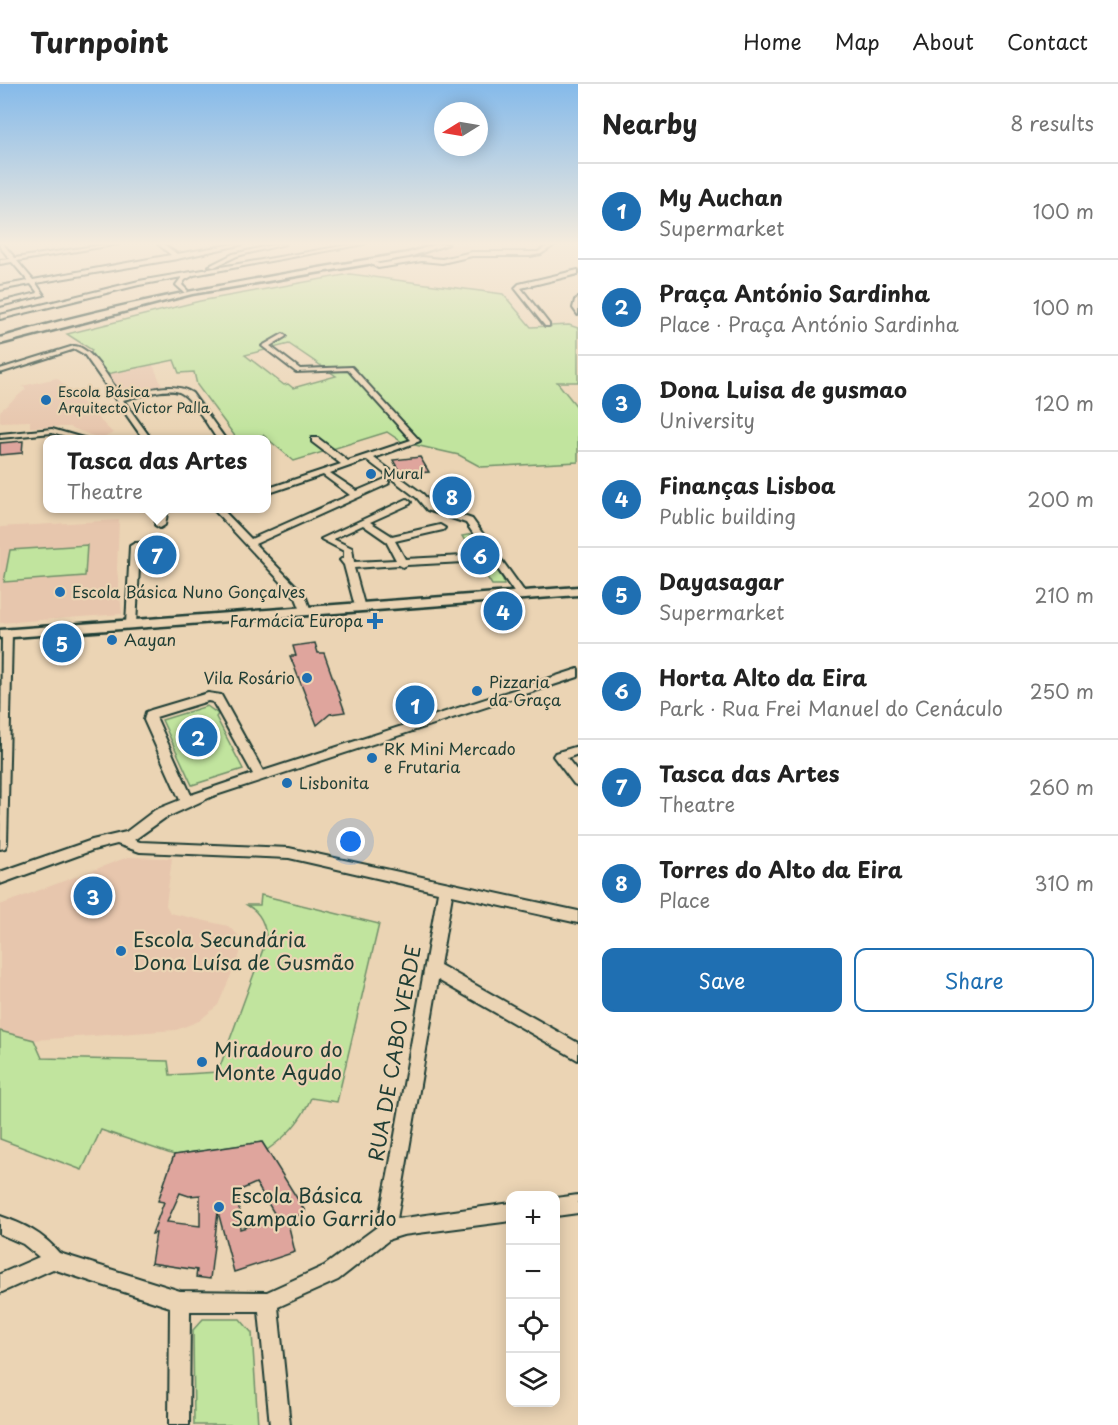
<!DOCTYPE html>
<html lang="en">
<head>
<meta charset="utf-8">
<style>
	:root { --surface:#fff; --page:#f6f6f6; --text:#222; --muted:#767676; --line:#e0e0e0; --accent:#1f6fb2 }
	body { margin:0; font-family:"Playpen Sans",sans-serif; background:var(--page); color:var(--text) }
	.controls { position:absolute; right:18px; bottom:18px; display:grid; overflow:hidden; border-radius:12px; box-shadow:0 3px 15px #0003 }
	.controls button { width:54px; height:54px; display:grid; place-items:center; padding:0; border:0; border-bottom:2px solid var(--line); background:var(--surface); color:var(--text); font:30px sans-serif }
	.compass { position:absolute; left:434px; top:18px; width:54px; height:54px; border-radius:50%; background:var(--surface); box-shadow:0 3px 15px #0003; rotate:259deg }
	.you { position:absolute; left:351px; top:758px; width:21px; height:21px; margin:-15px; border:4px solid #fff; border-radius:50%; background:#1a73e8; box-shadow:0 0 0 9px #1a73e833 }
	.badge { display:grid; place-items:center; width:39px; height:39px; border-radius:50%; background:var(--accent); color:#fff; font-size:20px; font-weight:700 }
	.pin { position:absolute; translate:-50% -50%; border:3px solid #fff; box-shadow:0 2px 6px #0006 }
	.popup { position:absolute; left:43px; top:351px; width:228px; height:78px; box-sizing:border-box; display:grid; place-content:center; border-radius:12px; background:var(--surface); filter:drop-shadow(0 2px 4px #0005); font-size:20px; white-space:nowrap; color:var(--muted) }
	.popup b { font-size:22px; color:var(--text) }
	.popup::after { content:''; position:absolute; left:50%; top:100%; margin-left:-12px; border:12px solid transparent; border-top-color:var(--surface) }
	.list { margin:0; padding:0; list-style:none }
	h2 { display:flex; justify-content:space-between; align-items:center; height:78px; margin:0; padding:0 24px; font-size:26px }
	h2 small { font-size:20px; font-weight:400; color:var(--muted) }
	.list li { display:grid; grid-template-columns:39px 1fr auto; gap:18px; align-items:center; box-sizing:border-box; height:96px; padding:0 24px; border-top:2px solid var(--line) }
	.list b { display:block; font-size:22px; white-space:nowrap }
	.list p { margin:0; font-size:20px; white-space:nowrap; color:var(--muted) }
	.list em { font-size:20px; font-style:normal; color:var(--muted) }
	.actions { display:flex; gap:12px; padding:18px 24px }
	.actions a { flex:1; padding:14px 0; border:2px solid var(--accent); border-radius:12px; text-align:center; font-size:21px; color:var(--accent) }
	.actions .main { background:var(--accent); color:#fff }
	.icon { flex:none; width:33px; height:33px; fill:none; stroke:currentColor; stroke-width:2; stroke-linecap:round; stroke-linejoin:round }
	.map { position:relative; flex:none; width:578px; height:1341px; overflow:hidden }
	header { display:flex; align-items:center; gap:36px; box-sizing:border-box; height:84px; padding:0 30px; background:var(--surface); border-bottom:2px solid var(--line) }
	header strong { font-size:28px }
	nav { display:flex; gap:33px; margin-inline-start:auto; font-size:21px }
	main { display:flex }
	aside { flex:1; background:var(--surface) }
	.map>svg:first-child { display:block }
</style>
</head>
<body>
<header>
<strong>Turnpoint</strong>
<nav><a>Home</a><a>Map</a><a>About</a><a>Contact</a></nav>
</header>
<main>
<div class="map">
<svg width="578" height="1341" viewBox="0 0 578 1341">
	<rect width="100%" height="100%" fill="#ebd4b4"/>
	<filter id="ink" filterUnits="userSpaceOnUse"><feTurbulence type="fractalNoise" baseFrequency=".0167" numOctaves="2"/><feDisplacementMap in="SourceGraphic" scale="12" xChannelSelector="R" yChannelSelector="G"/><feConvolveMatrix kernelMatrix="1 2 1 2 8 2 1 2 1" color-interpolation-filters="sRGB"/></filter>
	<g filter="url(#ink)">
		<g fill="#e7c6ad">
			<path d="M447,160H467L473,165L441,175L420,171Z"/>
			<path d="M153,281L163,304L123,313L107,290Z"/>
			<path d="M57,294L113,349L101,355L70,343H30V337L0,338V327L26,305L22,302Z"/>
			<path d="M119,436L117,485L122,530L0,539V443Z"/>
			<path d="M128,773L172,774L166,821L170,829L228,842L238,851L241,857L240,870L218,921L199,937L176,946L34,956L0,947V821Z"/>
		</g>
		<g fill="#c1e49e" stroke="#709069" stroke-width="1.5" fill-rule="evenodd">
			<path d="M350,190L503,210L531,243L569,241L578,244V298H557L578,324V378L481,383L459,371L402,358L387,348L294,377L263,351L237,355L197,301L194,288L179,289L174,276L107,290L91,269L92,266L67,250L200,217ZM289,260L336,292L293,304L288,300L284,301L245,271Z"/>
			<path d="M473,450L503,495L504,501H492L462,452Z"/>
			<path d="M87,461L85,492L4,498L10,466Z"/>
			<path d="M207,622L218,630L216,633L243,685L192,701L162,636Z"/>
			<path d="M261,811L379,840L337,1018L311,1014C301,1037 287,1052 267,1066L262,1058L174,1071L101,1046L82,1086L0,1055V947L34,956L42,974L168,977L170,991L218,988L266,857C266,841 261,829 247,821H260Z"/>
			<path d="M203,1235H240L252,1249L258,1341H194L193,1246Z"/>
		</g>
		<g fill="#dfa59d" stroke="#1f3d34" stroke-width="1.5" fill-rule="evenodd">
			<path d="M23,357L22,369L0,371V359Z"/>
			<path d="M420,373L429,388L401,390L393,376Z"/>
			<path d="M461,403L471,418L442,422L433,406Z"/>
			<path d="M315,559L318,569H324L345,628L330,630L317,641L290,572H296L293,562Z"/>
			<path d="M262,1058L305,1127L288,1139L295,1168L234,1188L218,1128L210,1195L196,1193L197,1186L151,1179L156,1149L152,1150L164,1118L158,1117L174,1071ZM256,1099L277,1134L240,1145L238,1107ZM180,1109L189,1112L200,1111V1142L167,1138Z"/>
		</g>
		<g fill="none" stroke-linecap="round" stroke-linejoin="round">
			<g stroke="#1f3d34" stroke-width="4">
				<g id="minor">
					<path d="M0,160H3L15,174L108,160H119L17,177L33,196L171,171L158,160H163L177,170L234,160H244L177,175L36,199L44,211L0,222V218L38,209L31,200L0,206V202L28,197L12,178L0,180V176L10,175L0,163Z"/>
					<path d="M277,160H285L237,172L214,183L209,182L233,170Z"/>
					<path d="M354,160H364L194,191L185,196L182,201L188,207L185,209L176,201L182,193L139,201L0,235V231L139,197Z"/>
					<path d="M550,160H556L541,170L530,172H472L442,179L422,177L378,184L367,178L370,176L379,180L422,173L442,175L472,168H538Z"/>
					<path d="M578,186V190L521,204L549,240V242H545L515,204L519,200Z"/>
					<path d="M578,214V231L573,224L575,216Z"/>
					<path d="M283,250L286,252L285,253L270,262L300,285L352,283L420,357L374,374L423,410L433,422L472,435L526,510V514H518L466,439L427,426L417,414L367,376L330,389L357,407L385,395L389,398L388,400L255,460L305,511L311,527L310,529H302L296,514L212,424H221L251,455L350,411L323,391L266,410V405L341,380L312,358V354H318L348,377L411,356L348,286L296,288L262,262Z"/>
					<path d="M74,262C91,262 111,298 121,312C143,308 171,296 192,309L226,356H218C209,344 192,313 179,308C163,303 140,313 123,316L152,356H144L84,270L75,265L0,289V285Z"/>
					<path d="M52,345L90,356H75L52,349L0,354V350Z"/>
					<path d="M407,415L411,418L410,420L370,438L392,452L440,441L445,444L443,446L395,457L405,475L464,472L469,475L464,478L407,481L403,483L399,481L354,484L365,524L364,526H356L344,481L340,476L344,473V467L321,455ZM363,441L386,457L396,476L354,478L352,464L333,455Z"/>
					<path d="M159,424H168L165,441L160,444L155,441Z"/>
					<path d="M155,458L160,461L158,463L140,465L136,541L135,543H127L126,541L130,462L135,459Z"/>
					<path d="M7,547L12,550L7,760L5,764L0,765L2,550Z"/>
					<path d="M578,585V593L213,712L165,734L134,756L140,758L289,764L578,827V839L452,811L440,881L578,959V976L438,896L397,1135L511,1119V1137L403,1151L390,1155L338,1196L278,1223L290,1341H270L259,1227H190L189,1341H169L170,1223L53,1185L0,1209V1190L39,1173L23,1160L0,1150V1132C23,1140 43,1149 59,1169L180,1207L267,1208L324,1182L377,1143L388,1091L438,808L289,774L140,768L117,760L93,766L0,800V788L92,756L126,748L155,726L180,716L144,636L146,628L151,626L208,609L221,611L263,687ZM208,617L213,618L253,690L191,711L156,633Z"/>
					<path d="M578,662V670L567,674L578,688V702L574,700L553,672L555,669Z"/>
					<path d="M578,1111V1129L556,1132V1114Z"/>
				</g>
			</g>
			<g stroke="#1f3d34" stroke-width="5">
				<path id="tertiary" d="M578,503V511L0,554V546Z"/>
			</g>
			<g stroke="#1f3d34" stroke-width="5">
				<path id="secondary" d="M438,160H448L409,173L192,210L0,260V254C134,214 271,192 408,169Z"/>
			</g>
			<use href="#minor" fill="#ebd4b4" fill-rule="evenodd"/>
			<use href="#tertiary" fill="#ebd4b4" fill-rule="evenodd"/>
			<use href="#secondary" fill="#ebd4b4" fill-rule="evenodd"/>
		</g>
	</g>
	<linearGradient id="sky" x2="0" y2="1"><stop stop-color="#85baea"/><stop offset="0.46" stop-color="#f6ecdd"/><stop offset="1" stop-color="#f6ecdd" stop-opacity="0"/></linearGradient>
	<rect width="578" height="347" fill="url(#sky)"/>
	<g fill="#1f6fb2" stroke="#ebd4b4" stroke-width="2">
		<circle cx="46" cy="316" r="6"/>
		<circle cx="371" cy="390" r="6"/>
		<circle cx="60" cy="508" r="6"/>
		<path d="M372 528h6v6h6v6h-6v6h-6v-6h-6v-6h6z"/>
		<circle cx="112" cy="556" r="6"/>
		<circle cx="307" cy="594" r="6"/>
		<circle cx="477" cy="607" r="6"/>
		<circle cx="372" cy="674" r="6"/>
		<circle cx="287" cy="699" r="6"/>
		<circle cx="121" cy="867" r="6"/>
		<circle cx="202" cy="978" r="6"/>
		<circle cx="219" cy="1123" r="6"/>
	</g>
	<g text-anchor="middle" stroke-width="4.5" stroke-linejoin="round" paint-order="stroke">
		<g font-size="14" fill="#1f3d34" stroke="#ebd4b4" text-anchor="start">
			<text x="58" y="313">Escola Básica<tspan x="58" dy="16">Arquitecto Victor Palla</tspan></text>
			<text x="383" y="395">Mural</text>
		</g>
		<g font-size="16" fill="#1f3d34" stroke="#ebd4b4" text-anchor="start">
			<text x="72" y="514">Escola Básica Nuno Gonçalves</text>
			<text x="363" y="543" text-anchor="end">Farmácia Europa</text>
			<text x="124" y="562">Aayan</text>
			<text x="295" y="600" text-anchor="end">Vila Rosário</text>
			<text x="489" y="604">Pizzaria<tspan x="489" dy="18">da Graça</tspan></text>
			<text x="384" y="671">RK Mini Mercado<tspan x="384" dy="18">e Frutaria</tspan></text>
			<text x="299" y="705">Lisbonita</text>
		</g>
		<g font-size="20" fill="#1f3d34" stroke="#ebd4b4" text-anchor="start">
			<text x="133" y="863">Escola Secundária<tspan x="133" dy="23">Dona Luísa de Gusmão</tspan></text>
			<text x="214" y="973">Miradouro do<tspan x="214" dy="23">Monte Agudo</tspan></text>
			<text x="231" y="1119">Escola Básica<tspan x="231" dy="23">Sampaio Garrido</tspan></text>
		</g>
		<g font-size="20" fill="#1f3d34" stroke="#ebd4b4">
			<text transform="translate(395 969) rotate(-80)" y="7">RUA DE CABO VERDE</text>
		</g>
	</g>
</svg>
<div class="controls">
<button>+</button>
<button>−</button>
<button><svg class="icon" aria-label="locate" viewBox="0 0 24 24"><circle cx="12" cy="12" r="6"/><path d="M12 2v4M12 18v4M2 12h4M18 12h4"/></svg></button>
<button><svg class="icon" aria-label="layers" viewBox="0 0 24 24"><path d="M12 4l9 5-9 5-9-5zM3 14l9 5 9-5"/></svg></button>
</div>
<svg class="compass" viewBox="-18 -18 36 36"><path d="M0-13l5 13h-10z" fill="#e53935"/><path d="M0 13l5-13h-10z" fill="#767676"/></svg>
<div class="you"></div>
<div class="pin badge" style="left:415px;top:621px">1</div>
<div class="pin badge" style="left:198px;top:653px">2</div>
<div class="pin badge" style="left:93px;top:812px">3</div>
<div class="pin badge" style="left:503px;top:527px">4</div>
<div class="pin badge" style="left:62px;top:559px">5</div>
<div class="pin badge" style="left:480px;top:471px">6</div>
<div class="pin badge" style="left:157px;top:471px">7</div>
<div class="popup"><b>Tasca das Artes</b>Theatre</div>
<div class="pin badge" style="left:452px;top:412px">8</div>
</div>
<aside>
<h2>Nearby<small>8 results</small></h2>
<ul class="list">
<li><span class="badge">1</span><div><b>My Auchan</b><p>Supermarket</p></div><em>100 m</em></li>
<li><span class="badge">2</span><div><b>Praça António Sardinha</b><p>Place · Praça António Sardinha</p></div><em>100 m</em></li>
<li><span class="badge">3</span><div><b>Dona Luisa de gusmao</b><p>University</p></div><em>120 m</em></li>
<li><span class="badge">4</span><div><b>Finanças Lisboa</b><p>Public building</p></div><em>200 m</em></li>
<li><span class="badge">5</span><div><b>Dayasagar</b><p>Supermarket</p></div><em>210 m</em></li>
<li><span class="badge">6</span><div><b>Horta Alto da Eira</b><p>Park · Rua Frei Manuel do Cenáculo</p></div><em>250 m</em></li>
<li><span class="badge">7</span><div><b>Tasca das Artes</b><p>Theatre</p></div><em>260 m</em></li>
<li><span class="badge">8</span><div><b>Torres do Alto da Eira</b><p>Place</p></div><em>310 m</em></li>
</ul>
<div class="actions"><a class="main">Save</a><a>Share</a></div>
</aside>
</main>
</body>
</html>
